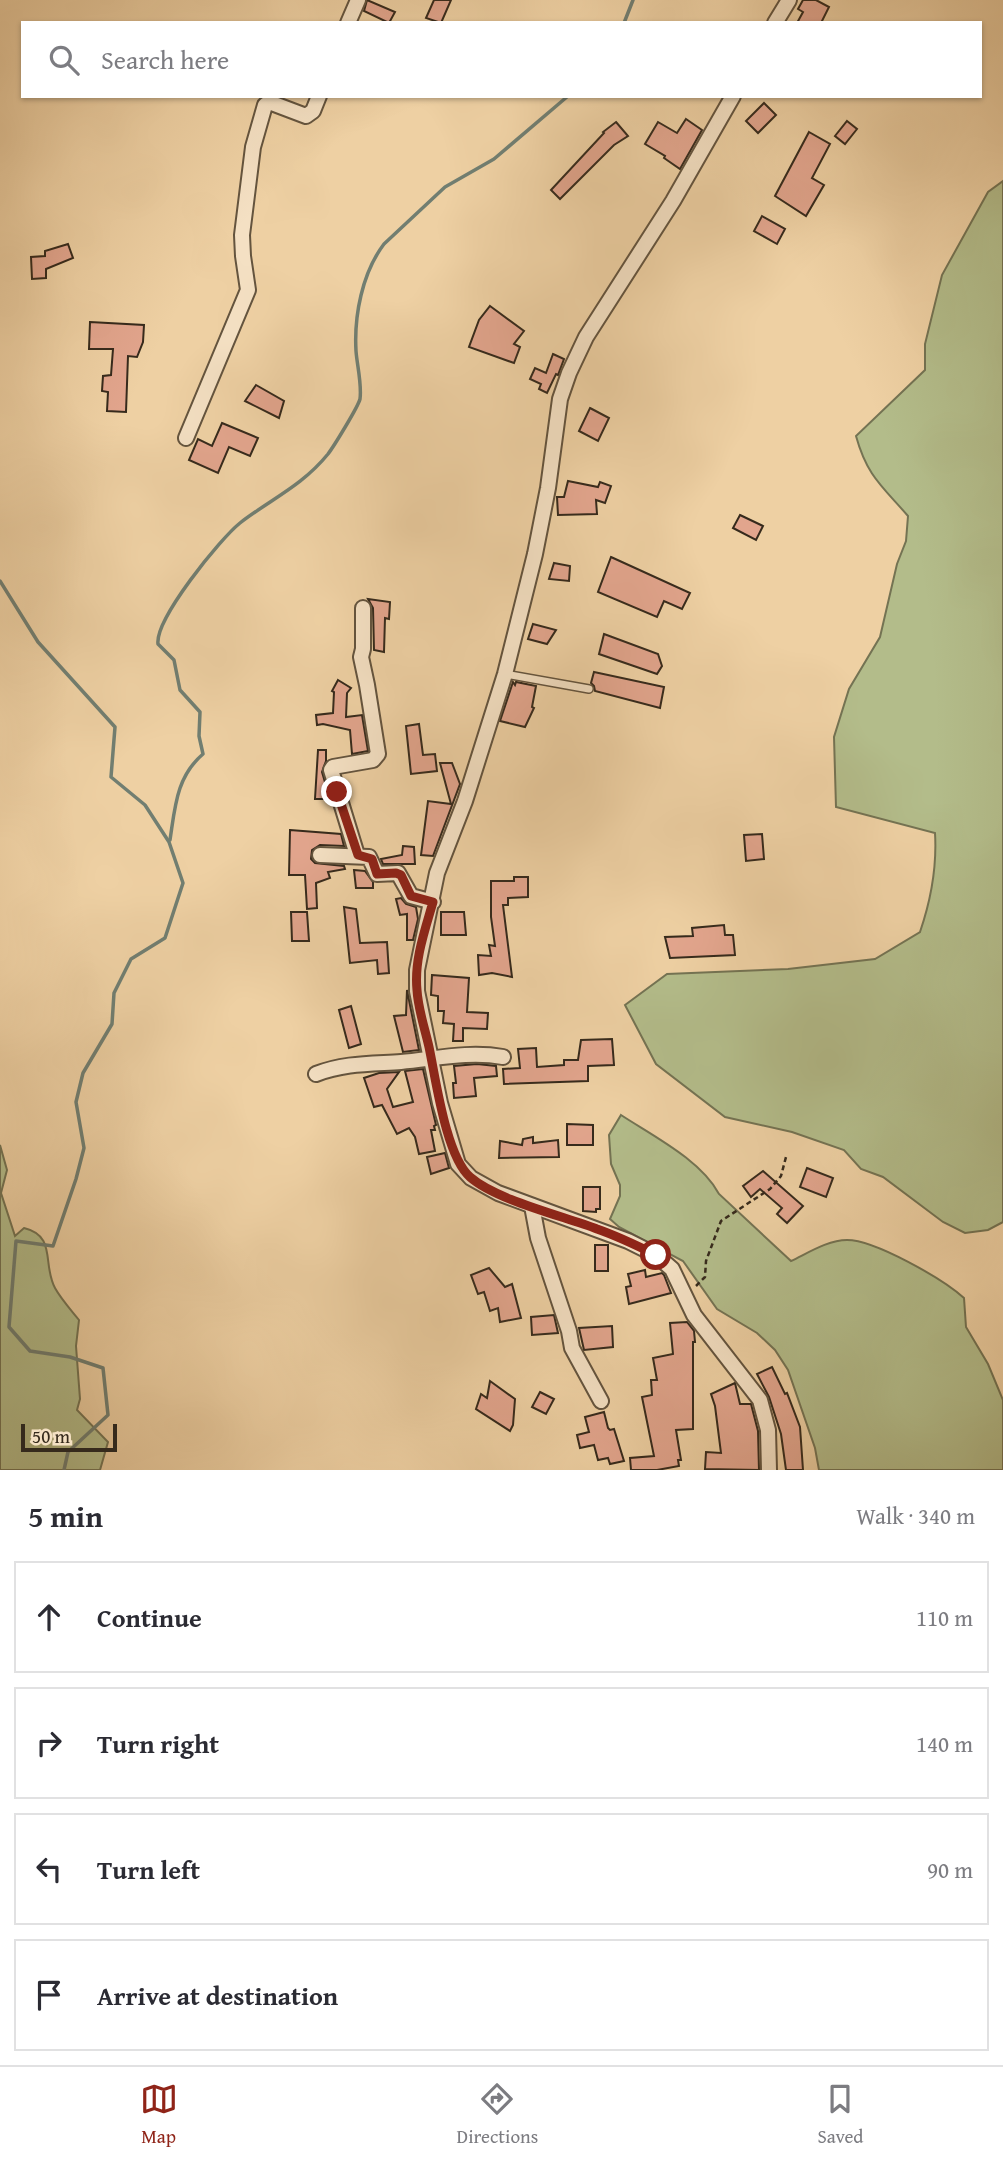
<!DOCTYPE html>
<html lang="en">
<head>
<meta charset="utf-8">
<style>
	:root { --surface:#fff; --page:#f2f2f3; --text:#2b2b33; --muted:#7c7c81; --line:#e1e1e2; --accent:#8f2418 }
	body { margin:0; font-family:"Gentium Book Plus",serif; background:var(--page); color:var(--text) }
	.scale { position:absolute; left:21px; bottom:18px; width:96px; box-sizing:border-box; padding-left:7px; border:4px solid #362a1c; border-top:0; font-size:19px; line-height:24px; white-space:nowrap; color:#362a1c; -webkit-text-stroke:5px #f4e0c3; paint-order:stroke }
	.stop { position:absolute; width:21px; height:21px; margin:-16px; border:5px solid #8f2418; border-radius:50%; background:#fff }
	.stop.end { background:#8f2418; border-color:#fff; box-shadow:0 2px 7px #0008 }
	.list { margin:0; padding:0; list-style:none }
	h2 { display:flex; justify-content:space-between; align-items:center; height:91px; margin:0; padding:0 28px; font-size:30px }
	h2 small { font-size:23px; font-weight:400; color:var(--muted) }
	.list li { display:grid; grid-template-columns:46px 1fr auto; gap:21px; align-items:center; box-sizing:border-box; height:112px; margin:0 14px 14px; padding:0 14px; border:2px solid var(--line); border-radius:0px }
	.list b { display:block; font-size:26px; white-space:nowrap }
	.list em { font-size:23px; font-style:normal; color:var(--muted) }
	.icon { flex:none; width:38px; height:38px; fill:none; stroke:currentColor; stroke-width:2; stroke-linecap:round; stroke-linejoin:round }
	.map { position:relative; flex:none; width:1003px; height:1470px; overflow:hidden }
	.search { position:absolute; background:var(--surface); box-shadow:0 2px 5px #0004; left:21px; right:21px; top:21px; height:77px; display:flex; align-items:center; gap:18px; box-sizing:border-box; padding:0 24px; border-radius:0px; color:var(--muted); font-size:26px }
	.sheet { height:595px; background:var(--surface) }
	nav { display:flex; justify-content:space-around; align-items:center; box-sizing:border-box; height:98px; border-top:2px solid var(--line); background:var(--surface); font-size:19px; color:var(--muted) }
	nav a { display:grid; justify-items:center; gap:4px }
	nav .on { color:var(--accent) }
	.map>svg:first-child { display:block }
</style>
</head>
<body>
<div class="map">
<svg width="1003" height="1470" viewBox="0 0 1003 1470">
	<rect width="100%" height="100%" fill="#eed0a3"/>
	<filter id="stains"><feTurbulence type="fractalNoise" baseFrequency=".00286" numOctaves="4"/><feColorMatrix values="0 0 0 0 .2 0 0 0 0 .09 0 0 0 0 .02 0 0 0 .5 -.17"/></filter>
	<radialGradient id="worn" r=".72"><stop offset=".6" stop-color="#630" stop-opacity="0"/><stop offset="1" stop-color="#630" stop-opacity=".3"/></radialGradient>
	<g fill="#b3bc8a" stroke="#747353" stroke-width="2">
		<path d="M1003,181V1222L988,1230L965,1233L943,1222L883,1177L861,1169L844,1150L792,1132L725,1117L656,1064L625,1005L667,974L788,969L875,959L920,932C931,900 937,867 935,833L836,807L834,737L849,689L880,637L897,564L906,541L908,516C882,486 867,476 856,436L925,370V344L942,275L988,192Z"/>
		<path d="M621,1115C653,1136 701,1160 719,1194L791,1261C808,1253 828,1240 847,1240C875,1240 943,1279 964,1298L966,1327L988,1364L1003,1400V1470H819L815,1448L788,1370L775,1350L757,1333L717,1309L683,1261L619,1227L610,1219L620,1196V1185L611,1164L609,1135Z"/>
		<path d="M0,1145L7,1170L1,1193L15,1236L24,1228C57,1236 42,1264 55,1288C61,1299 71,1310 79,1320L76,1346L80,1399L77,1410L108,1442L100,1470H0Z"/>
	</g>
	<g fill="none" stroke-linecap="round" stroke-linejoin="round">
		<g stroke="#717e71" stroke-width="3.5">
			<path d="M624,23L633,0"/>
			<path d="M0,581L38,642L115,727L111,777L145,805L169,842L183,883L165,938L131,959L114,993L112,1024L83,1073L76,1102L84,1148L76,1179L53,1246L16,1241L9,1327L30,1351L70,1357L103,1368L108,1415L68,1452L64,1470"/>
			<path d="M170,840C175,808 176,777 203,754L199,736L200,712L180,690L174,660L158,644C155,619 220,539 240,523C271,499 302,486 328,454C334,446 358,407 360,399C362,384 357,365 356,351C354,316 362,273 384,244L445,187L494,159L568,96"/>
		</g>
	</g>
	<g fill="#e2a58d" stroke="#362a1c" stroke-width="2">
		<path d="M367,0L395,12L389,23L364,11Z"/>
		<path d="M434,0H451L441,23L426,18Z"/>
		<path d="M803,0H816L829,7L821,23H797L803,12L798,9Z"/>
		<path d="M764,103L776,115L758,133L746,121Z"/>
		<path d="M686,119L702,130L680,169L664,158L665,156L645,144L658,122L677,133Z"/>
		<path d="M847,121L857,129L845,144L835,136Z"/>
		<path d="M616,122L628,136L614,145L560,199L551,190L604,133L603,132Z"/>
		<path d="M809,132L830,144L812,178L824,185L806,216L775,196Z"/>
		<path d="M762,216L785,229L777,244L754,231Z"/>
		<path d="M68,244L73,258L46,269V278L32,279L31,257L45,256V251Z"/>
		<path d="M490,306L524,331L514,344L520,347L514,363L469,347L479,320Z"/>
		<path d="M90,322L144,325L143,342L137,357L128,356L126,412L107,411L108,392L102,391L103,376L111,375L113,349H89Z"/>
		<path d="M553,354L564,359L558,375L556,374L547,393L539,389L541,384L530,379L535,368L546,373Z"/>
		<path d="M256,385L284,401L279,418L245,401Z"/>
		<path d="M590,408L609,418L598,441L579,431Z"/>
		<path d="M222,423L258,438L250,456L229,447L218,473L189,460L198,439L212,446Z"/>
		<path d="M568,481L598,487L600,482L611,486L605,503L596,500L597,514L558,515L557,497H564Z"/>
		<path d="M740,515L763,526L756,540L733,528Z"/>
		<path d="M611,557L690,593L682,609L664,601L657,617L598,592Z"/>
		<path d="M554,563L570,566L569,581L549,579Z"/>
		<path d="M368,599L390,602L389,619L385,618L384,652L374,650L373,608Z"/>
		<path d="M533,624L556,630L547,644L528,639Z"/>
		<path d="M604,634L658,654L662,666L657,674L599,654Z"/>
		<path d="M594,672L664,687L660,708L595,691L594,686L591,683Z"/>
		<path d="M338,680L351,688L347,693L346,717L362,715L368,751L352,754L350,730L323,724L317,725L316,715L333,713L334,692L332,691Z"/>
		<path d="M513,682L515,685L516,682L536,686L532,707L534,708L525,727L500,721Z"/>
		<path d="M419,724L423,755L435,754L437,771L411,774L406,726Z"/>
		<path d="M318,750H326V761L322,772L330,799H315Z"/>
		<path d="M440,763H452L460,784L433,856L421,855L428,801L451,804Z"/>
		<path d="M290,830L341,834L344,846L320,845L312,850L311,859L315,863L344,866L345,869L328,872L330,878L316,883L317,908L307,909L305,875H289Z"/>
		<path d="M762,834L764,859L746,861L744,835Z"/>
		<path d="M403,846L414,847L415,864H383L381,859L402,855Z"/>
		<path d="M354,870L365,871L373,882V888H356Z"/>
		<path d="M514,877H528V897L508,898V905H503L512,977L492,973L479,975L478,955L491,956L489,945L495,946L491,917V881H514Z"/>
		<path d="M401,898L406,904L416,907L418,919L413,940H407V914L400,915L396,899Z"/>
		<path d="M344,907L356,909L360,943L387,942L389,973L378,974L377,960L350,963Z"/>
		<path d="M291,912H307L309,941H292Z"/>
		<path d="M441,912H464L466,935H441Z"/>
		<path d="M724,925L725,935H733L735,955L670,958L665,937L693,936L692,928Z"/>
		<path d="M432,975L469,978L467,1012L488,1013L487,1029L463,1028V1041H453L454,1024L443,1023L444,1011H438V996L431,995Z"/>
		<path d="M407,990L419,1050L403,1052L394,1016L406,1015Z"/>
		<path d="M351,1006L361,1044L349,1048L339,1010Z"/>
		<path d="M612,1039L614,1065L588,1066V1081L504,1084L503,1069L520,1068L518,1049L536,1048L537,1067L564,1065V1060H578L581,1040Z"/>
		<path d="M477,1064L496,1066L497,1076L474,1078L476,1096L454,1098L453,1083H456L454,1066Z"/>
		<path d="M423,1069L436,1125L434,1126L435,1130H431L435,1151L419,1154L415,1137L409,1128L397,1134L382,1105L374,1107L364,1078L379,1073L399,1072L387,1089L393,1107L413,1102L405,1071Z"/>
		<path d="M567,1124L593,1125V1145H567Z"/>
		<path d="M533,1137V1143L558,1140L559,1157L499,1158L500,1141L522,1145L523,1139Z"/>
		<path d="M445,1153L449,1168L431,1174L427,1157Z"/>
		<path d="M807,1168L833,1178L826,1197L800,1187Z"/>
		<path d="M763,1171L803,1206L787,1223L777,1214L782,1208L760,1189L751,1197L743,1186Z"/>
		<path d="M583,1187H600V1209H596V1212L583,1211Z"/>
		<rect x="595" y="1245" width="13" height="26"/>
		<path d="M489,1268L505,1287L512,1284L521,1318L500,1322L498,1308L490,1311L484,1292L478,1294L471,1275Z"/>
		<path d="M645,1270L646,1277L662,1273L664,1275L671,1293L629,1304L626,1287L631,1286L628,1274Z"/>
		<path d="M554,1315L558,1333L532,1335L531,1317Z"/>
		<path d="M687,1322L694,1331L695,1342H693V1429L676,1430L681,1460H678L679,1466L657,1470H631L630,1458L654,1456L642,1397L652,1395L651,1380H657L653,1358L673,1354L670,1323Z"/>
		<path d="M612,1326L613,1347L584,1350L579,1328Z"/>
		<path d="M772,1367L785,1394L787,1393L800,1427L803,1470H786L781,1434L769,1397L757,1374Z"/>
		<path d="M490,1381L515,1399L513,1425L510,1431L476,1409L481,1394L487,1398Z"/>
		<path d="M735,1383L740,1404H751L758,1431L759,1470L705,1469L706,1452L721,1453L715,1406L711,1394Z"/>
		<path d="M540,1392L554,1399L546,1414L532,1407Z"/>
		<path d="M604,1412L608,1428L610,1430L614,1429L624,1461L610,1464L608,1458L598,1460L594,1445L580,1448L577,1435L589,1432L585,1417Z"/>
	</g>
	<g fill="none" stroke-linecap="round" stroke-linejoin="round">
		<g stroke="#64543e" stroke-width="10">
			<path id="lane" d="M505,674L589,689"/>
		</g>
		<g stroke="#64543e" stroke-width="18">
			<g id="street">
				<path d="M348,23L358,0"/>
				<path d="M775,23L789,0"/>
				<path d="M733,96L673,201L586,337L569,373L560,399L548,488L535,554L505,674L465,801L437,873L417,970V991L440,1103L458,1164L471,1178L498,1193L628,1241L656,1255L672,1269L694,1315L760,1400L768,1430L769,1470"/>
				<path d="M186,438L248,290L243,256L242,235L253,147L265,105L269,102L306,116L313,111L319,96"/>
				<path d="M320,855L369,857L377,874L398,873L411,896L433,902"/>
				<path d="M357,855L331,770L333,767L373,760L378,754L367,685L361,657L363,649V608"/>
				<path d="M316,1074C344,1063 371,1064 401,1062C435,1059 468,1051 503,1057"/>
				<path d="M532,1206L538,1238L569,1331L572,1348L601,1401"/>
			</g>
		</g>
		<path stroke="#362a1c" stroke-width="2.5" stroke-dasharray="5 3.5" stroke-linecap="butt" d="M696,1286L705,1277L706,1261L721,1221L770,1189L781,1176L786,1157"/>
		<use href="#lane" stroke="#f4e0c3" stroke-width="7"/>
		<use href="#street" stroke="#f4e0c3" stroke-width="14"/>
	</g>
	<g fill="none" stroke-linecap="round" stroke-linejoin="round">
		<path stroke="#8f2418" stroke-width="9" d="M337,792L358,855L372,859L377,874L396,873L401,875L411,896L433,902C425,930 414,960 417,990C418,1009 425,1029 429,1047C436,1080 446,1156 470,1177C496,1200 563,1216 597,1229C617,1236 636,1245 656,1255"/>
	</g>
	<rect width="100%" height="100%" filter="url(#stains)"/>
	<rect width="100%" height="100%" fill="url(#worn)"/>
</svg>
<div class="scale">50 m</div>
<div class="stop" style="left:656px;top:1255px"></div>
<div class="stop end" style="left:337px;top:792px"></div>
<div class="search"><svg class="icon" aria-label="search" viewBox="0 0 24 24"><circle cx="10" cy="10" r="6"/><path d="M15 15l6 6"/></svg>Search here</div>
</div>
<section class="sheet">
<h2>5 min<small>Walk · 340 m</small></h2>
<ul class="list">
<li><svg class="icon" aria-label="ahead" viewBox="0 0 24 24"><path d="M12 20V5M6 11l6-6 6 6"/></svg><div><b>Continue</b></div><em>110 m</em></li>
<li><svg class="icon" aria-label="right" viewBox="0 0 24 24"><path d="M7 20v-9h11M14 6l5 5-5 5"/></svg><div><b>Turn right</b></div><em>140 m</em></li>
<li><svg class="icon" aria-label="left" viewBox="0 0 24 24"><path d="M17 20v-9H6M10 6l-5 5 5 5"/></svg><div><b>Turn left</b></div><em>90 m</em></li>
<li><svg class="icon" aria-label="arrive" viewBox="0 0 24 24"><path d="M6 21V4h12l-3 4 3 4H6"/></svg><div><b>Arrive at destination</b></div></li>
</ul>
</section>
<nav>
<a class="on"><svg class="icon" aria-label="map" viewBox="0 0 24 24"><path d="M3 6l6-2 6 2 6-2v14l-6 2-6-2-6 2zM9 4v14M15 6v14"/></svg>Map</a>
<a><svg class="icon" aria-label="directions" viewBox="0 0 24 24"><path d="M12 3l9 9-9 9-9-9zM9 14v-3h6M13 9l2 2-2 2"/></svg>Directions</a>
<a><svg class="icon" aria-label="saved" viewBox="0 0 24 24"><path d="M7 4h10v16l-5-4-5 4z"/></svg>Saved</a>
</nav>
</body>
</html>
